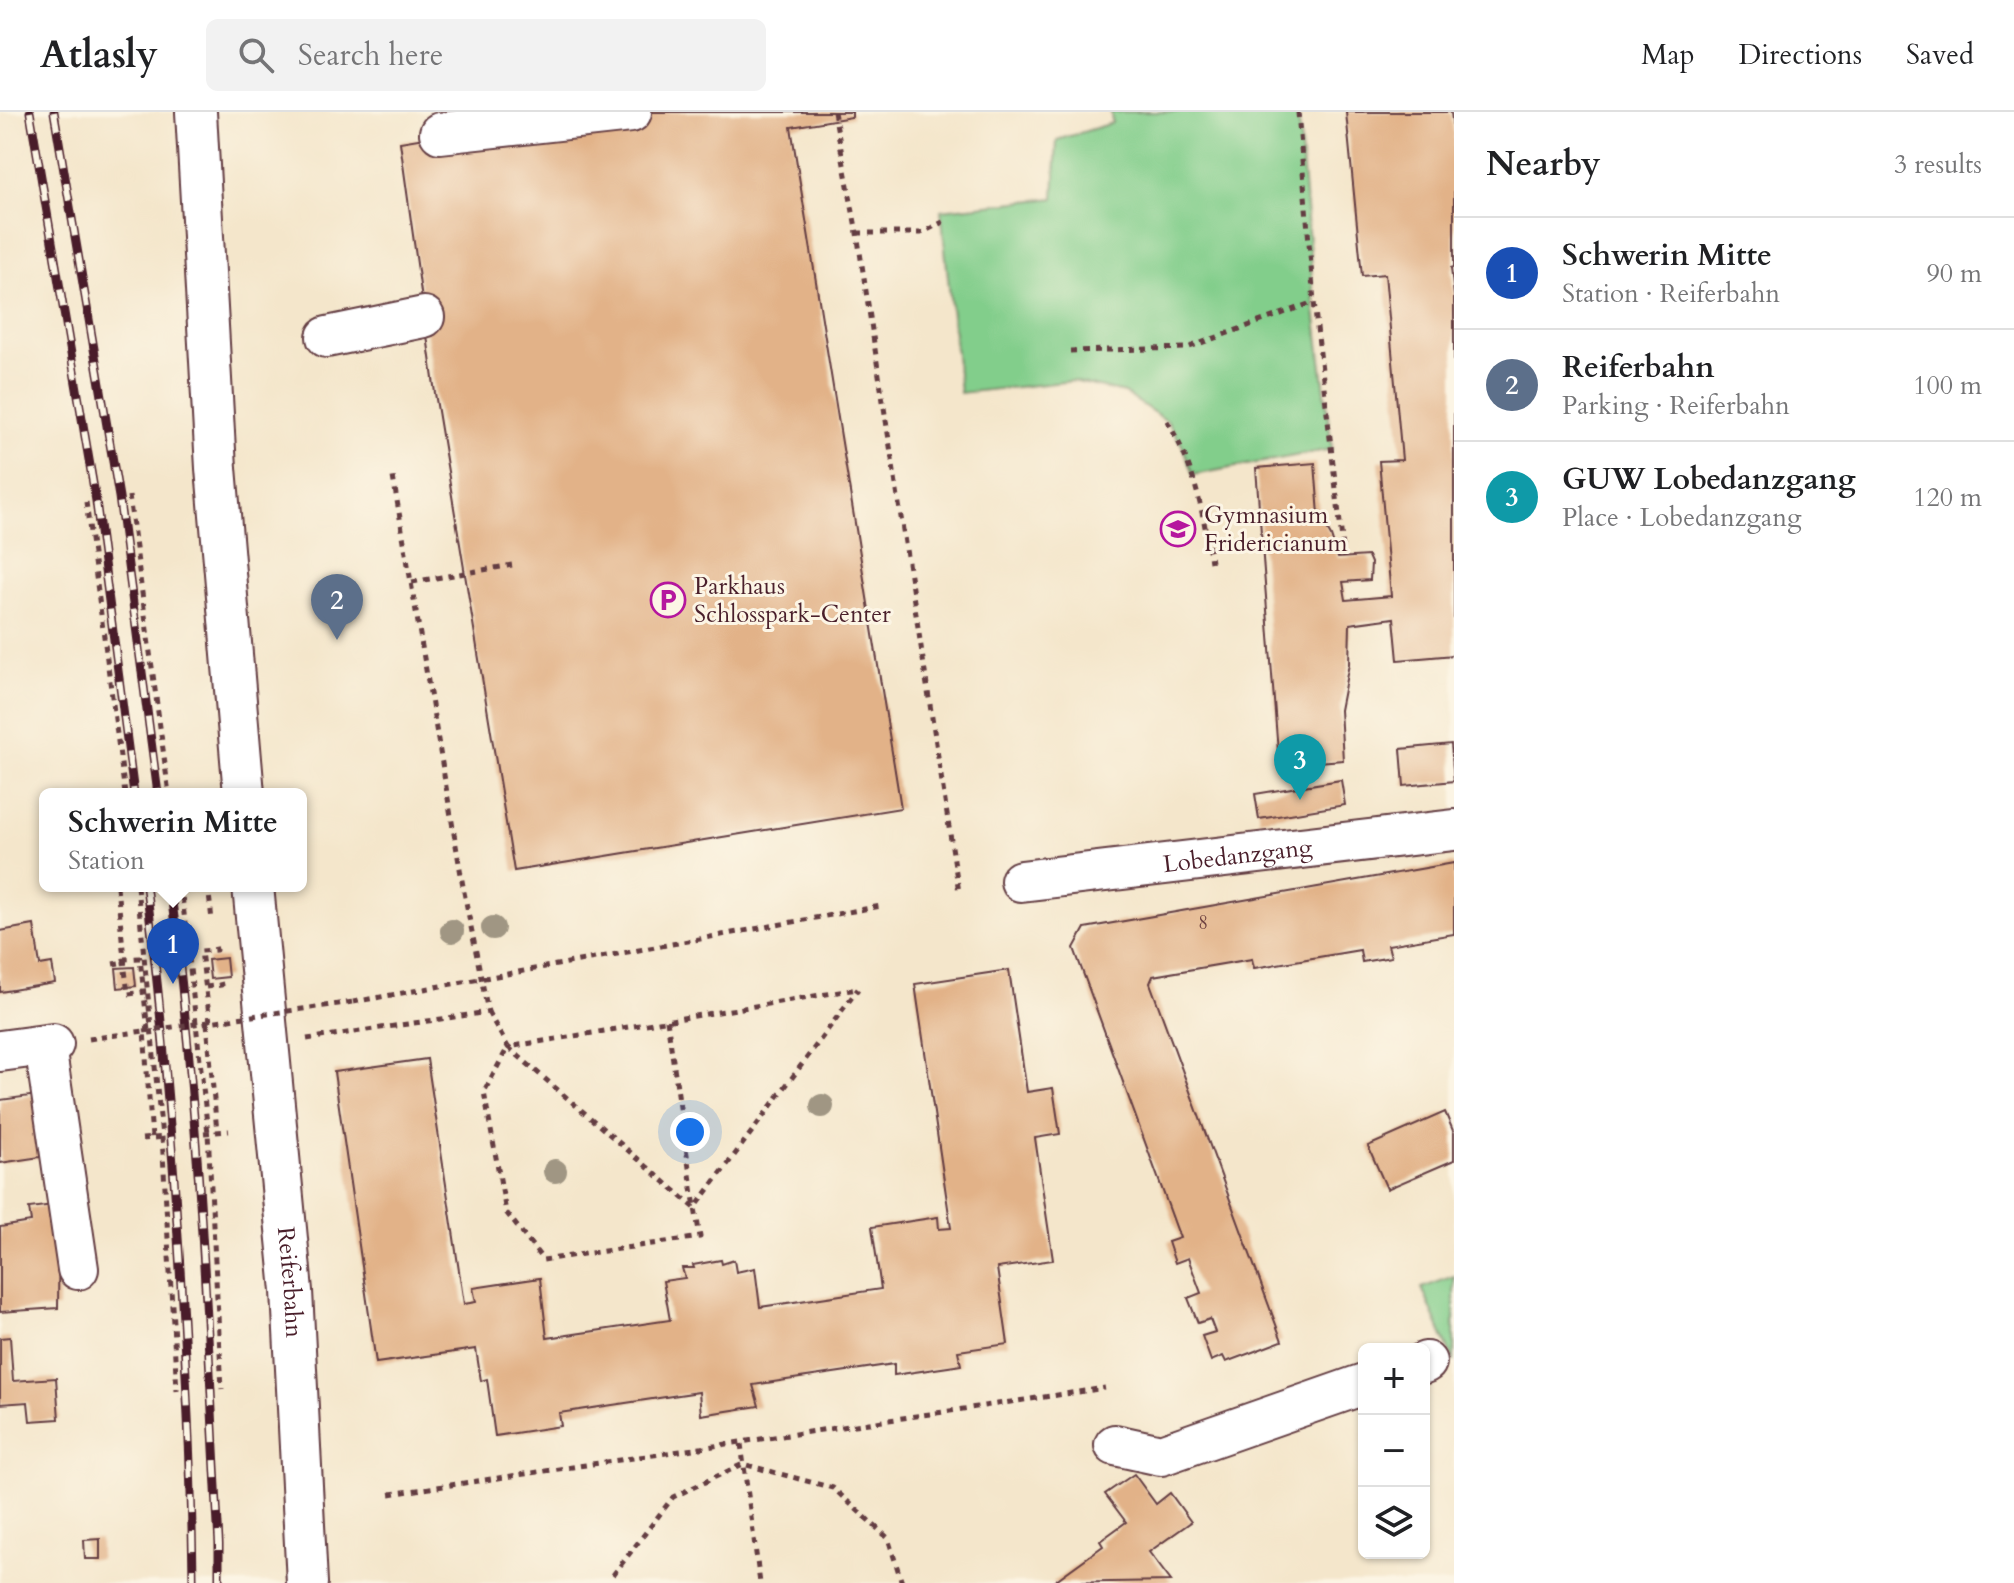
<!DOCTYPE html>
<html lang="en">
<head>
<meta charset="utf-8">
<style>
	:root { --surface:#fff; --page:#f2f2f2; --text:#202124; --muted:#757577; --line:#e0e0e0; --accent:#b5179e }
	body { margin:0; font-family:Cardo,serif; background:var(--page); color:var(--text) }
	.controls { position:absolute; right:24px; bottom:24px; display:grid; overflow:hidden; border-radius:12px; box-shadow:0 2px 6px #0004 }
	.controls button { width:72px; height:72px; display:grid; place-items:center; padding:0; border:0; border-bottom:2px solid var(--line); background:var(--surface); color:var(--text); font:40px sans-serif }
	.you { position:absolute; left:690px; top:1020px; width:28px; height:28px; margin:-20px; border:6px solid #fff; border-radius:50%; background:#1a73e8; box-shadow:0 0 0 12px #1a73e833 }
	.badge { display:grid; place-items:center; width:52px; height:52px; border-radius:50%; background:var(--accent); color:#fff; font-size:26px; font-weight:700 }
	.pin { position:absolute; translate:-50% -66px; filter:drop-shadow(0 2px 4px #0008) }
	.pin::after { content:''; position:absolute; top:42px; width:28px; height:24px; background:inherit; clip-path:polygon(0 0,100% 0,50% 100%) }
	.popup { position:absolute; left:39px; top:676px; width:268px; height:104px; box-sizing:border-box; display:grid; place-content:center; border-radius:12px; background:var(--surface); filter:drop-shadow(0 2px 6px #0005); font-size:26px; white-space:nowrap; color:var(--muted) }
	.popup b { font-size:30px; color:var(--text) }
	.popup::after { content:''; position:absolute; left:50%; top:100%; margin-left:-16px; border:16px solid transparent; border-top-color:var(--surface) }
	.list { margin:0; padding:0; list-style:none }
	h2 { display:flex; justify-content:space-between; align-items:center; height:104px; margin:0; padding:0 32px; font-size:34px }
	h2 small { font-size:26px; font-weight:400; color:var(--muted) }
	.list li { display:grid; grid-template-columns:52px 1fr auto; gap:24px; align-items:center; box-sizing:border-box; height:112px; padding:0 32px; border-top:2px solid var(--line) }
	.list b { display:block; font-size:30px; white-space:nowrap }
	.list p { margin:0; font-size:26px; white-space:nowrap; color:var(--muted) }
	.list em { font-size:26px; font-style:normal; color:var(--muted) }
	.icon { flex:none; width:44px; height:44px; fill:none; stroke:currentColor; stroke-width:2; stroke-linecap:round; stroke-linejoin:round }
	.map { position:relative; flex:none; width:1454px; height:1471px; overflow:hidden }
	header { display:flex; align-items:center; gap:48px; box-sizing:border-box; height:112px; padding:0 40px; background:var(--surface); border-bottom:2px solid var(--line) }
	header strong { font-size:38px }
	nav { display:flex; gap:44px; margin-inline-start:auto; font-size:28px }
	.search { width:560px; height:72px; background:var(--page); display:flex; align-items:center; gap:20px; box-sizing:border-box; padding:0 28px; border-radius:12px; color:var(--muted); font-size:30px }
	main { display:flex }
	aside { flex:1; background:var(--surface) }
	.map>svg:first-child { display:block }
</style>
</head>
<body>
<header>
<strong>Atlasly</strong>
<div class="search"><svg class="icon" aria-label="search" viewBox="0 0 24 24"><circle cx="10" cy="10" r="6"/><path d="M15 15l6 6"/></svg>Search here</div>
<nav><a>Map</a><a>Directions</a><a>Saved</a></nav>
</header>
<main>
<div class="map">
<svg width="1454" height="1471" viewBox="0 0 1454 1471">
	<rect width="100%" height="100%" fill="#fcf5e5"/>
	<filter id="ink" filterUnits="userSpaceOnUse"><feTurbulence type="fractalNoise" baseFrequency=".0125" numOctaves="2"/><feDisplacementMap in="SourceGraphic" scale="16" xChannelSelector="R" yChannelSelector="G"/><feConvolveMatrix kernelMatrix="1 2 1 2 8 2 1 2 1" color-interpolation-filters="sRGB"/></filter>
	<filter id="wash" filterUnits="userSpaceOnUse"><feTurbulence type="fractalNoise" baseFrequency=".006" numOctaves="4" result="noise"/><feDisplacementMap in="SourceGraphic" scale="32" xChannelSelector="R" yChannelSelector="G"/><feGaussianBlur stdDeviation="1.8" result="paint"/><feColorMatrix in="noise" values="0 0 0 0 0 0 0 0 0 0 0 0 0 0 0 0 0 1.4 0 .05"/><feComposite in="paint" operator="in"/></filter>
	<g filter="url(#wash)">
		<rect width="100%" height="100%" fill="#f4e6cb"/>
		<g fill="#82ce8b" stroke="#66765b" stroke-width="2">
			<path d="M1111,0H1298L1314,190L1332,337L1193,363L1182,333L1167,309L1124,281L1073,269L960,281L941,98L1054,86L1057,28L1112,11Z"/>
			<path d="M1454,1164V1250L1422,1176Z"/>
		</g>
		<g id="blocks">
			<g fill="#e2b288">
				<path d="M581,0H852V5L791,15L901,696L514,759L435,281L400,30Z"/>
				<path d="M1346,0H1451L1454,27V155L1451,156L1454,184V543L1398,548L1394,506L1350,512L1349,552L1340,598L1343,648L1279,653L1256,356L1315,351L1319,403L1331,424L1338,446L1368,444L1371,451L1370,468L1343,470L1346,488L1391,484L1379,349L1402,348L1385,162L1362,164Z"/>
				<path d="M1451,632L1454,669L1404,674L1401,637Z"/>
				<path d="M1341,668L1345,693L1259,707L1255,682Z"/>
				<path d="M1454,751V822L1388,833L1391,845L1362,850L1360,838L1254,856L1252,847L1153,864L1150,871L1282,1229L1226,1250L1223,1244L1211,1249L1202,1224L1215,1220L1210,1207L1198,1211L1188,1186L1201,1181L1188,1146L1175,1151L1168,1130L1180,1126L1074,836L1085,816Z"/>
				<path d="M34,813L40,853L52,851L55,871L0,880V819Z"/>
				<path d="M226,846L228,865L210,867L208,848Z"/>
				<path d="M134,855L136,874L118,876L116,856Z"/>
				<path d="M1009,858L1027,980L1053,976L1060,1022L1035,1026L1053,1148L997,1156L1008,1232L958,1239L961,1253L955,1254L894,1263V1252L753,1273L759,1294L701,1303L699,1280L559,1301L561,1314L495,1324L487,1267L481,1269L476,1237L376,1251L334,960L427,947L464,1192L476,1190L473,1176L540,1166L547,1226L670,1208L663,1169L685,1166L682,1156H694L693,1153L721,1148L722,1152L734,1148L736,1160L755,1156L760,1195L881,1177L872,1115L938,1105L939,1117L951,1116L915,872Z"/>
				<path d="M37,983L47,1044L0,1051V988Z"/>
				<path d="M1445,1000L1454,1021V1048L1387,1077L1368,1034Z"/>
				<path d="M62,1092L59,1108L58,1196L0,1200V1115L31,1110L29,1096Z"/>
				<path d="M10,1225L13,1269L56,1266L59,1307L30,1309L28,1290L0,1292V1226Z"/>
				<path d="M1134,1362L1156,1392L1170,1381L1191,1410L1149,1440L1171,1469L1052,1471L1103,1434L1100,1429L1126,1410L1105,1382Z"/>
				<path d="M100,1427V1447H85L84,1428Z"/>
			</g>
		</g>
	</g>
	<g filter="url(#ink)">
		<use href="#blocks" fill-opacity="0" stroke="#643d43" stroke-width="2"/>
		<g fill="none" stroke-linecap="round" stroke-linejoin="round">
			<g stroke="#643d43" stroke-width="44">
				<g id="minor">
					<path d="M196,0L216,356L244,682"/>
					<path d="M440,21L631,0"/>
					<path d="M327,225L424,205"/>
					<path id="s1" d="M1021,769L1454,718"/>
					<path id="s2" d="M253,774L292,1179L307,1471"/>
					<path d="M45,934L78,1157"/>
					<path d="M0,939L53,932"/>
					<path d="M1424,1251L1426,1250"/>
					<path d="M1115,1333L1161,1343L1364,1272"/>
				</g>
			</g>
			<g stroke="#643d43" stroke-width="5" stroke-dasharray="6 6" stroke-linecap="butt">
				<path d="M834,0L857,121L959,780"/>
				<path d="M1298,0L1314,190L1344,445"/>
				<path d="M857,121H921L943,110"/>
				<path d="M1070,239L1187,236L1314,190"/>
				<path d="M1167,309C1194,353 1203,399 1211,450"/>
				<path d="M129,384L169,682"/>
				<path d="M86,390L125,682"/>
				<path d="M412,470L512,453"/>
				<path d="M117,774L124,847L140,846L148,919"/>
				<path d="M137,774L162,1025L177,1279"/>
				<path d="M181,774L208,1021L222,1277"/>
				<path d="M208,774L212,808"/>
				<path d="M127,850H124L128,882L144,880"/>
				<path d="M113,852L124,850"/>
				<path d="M206,875L221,873L220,869"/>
				<path d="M353,890L881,794"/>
				<path d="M488,900L508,935L857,877"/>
				<path d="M667,908L695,1096L700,1125L543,1148L506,1100L484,980L508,935L695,1096L858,877"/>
				<path d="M210,910L201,839L216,838L215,833"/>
				<path d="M207,911L217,1020"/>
				<path d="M89,927L144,919L152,1026"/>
				<path d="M307,927L488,900L464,780L393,365"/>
				<path d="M204,1021L229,1019"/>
				<path d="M142,1027L166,1025"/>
				<path d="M741,1332L760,1471"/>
				<path d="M390,1382L1105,1276"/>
				<path d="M613,1463L673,1385L743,1352L833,1376L888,1426L902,1471"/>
			</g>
			<use href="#minor" stroke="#fff" stroke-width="40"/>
			<g stroke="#4a1f2b" stroke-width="9">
				<g id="rail">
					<path d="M30,0L96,389L134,682"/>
					<path d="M54,0L119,385L158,682"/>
					<path d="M146,774C163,907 173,1040 181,1173C187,1273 192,1372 193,1471"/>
					<path d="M170,774C199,992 207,1212 219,1432V1471"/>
				</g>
			</g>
			<use href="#rail" stroke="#fcf5e5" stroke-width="6" stroke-dasharray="18" stroke-linecap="butt"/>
			<path stroke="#643d43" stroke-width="5" stroke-dasharray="6 6" stroke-linecap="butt" d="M144,919L353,890"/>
		</g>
		<g fill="#a09683">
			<circle cx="493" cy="816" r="12"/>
			<circle cx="452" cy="819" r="12"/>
			<circle cx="822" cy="994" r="12"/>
			<circle cx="555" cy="1059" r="12"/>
		</g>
	</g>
	<defs>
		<g id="school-ring" transform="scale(1.8)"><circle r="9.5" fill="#fcf5e5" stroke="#b5179e" stroke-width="1.5"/><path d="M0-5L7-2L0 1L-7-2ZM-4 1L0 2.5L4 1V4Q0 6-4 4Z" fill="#b5179e"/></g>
		<g id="parking-ring" transform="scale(1.8)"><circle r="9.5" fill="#fcf5e5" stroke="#b5179e" stroke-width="1.5"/><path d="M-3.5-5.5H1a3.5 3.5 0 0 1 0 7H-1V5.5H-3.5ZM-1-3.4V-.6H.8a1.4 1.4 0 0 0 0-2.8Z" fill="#b5179e"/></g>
	</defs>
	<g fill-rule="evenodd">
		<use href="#school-ring" x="1178" y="417"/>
		<use href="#parking-ring" x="668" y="488"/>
	</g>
	<g text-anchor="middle" stroke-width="6" stroke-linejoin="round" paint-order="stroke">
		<g font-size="20" fill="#704442">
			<text x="1203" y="817">8</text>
		</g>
		<g font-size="24" fill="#4a1f2b" stroke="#fcf5e5" text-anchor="start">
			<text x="1204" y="411">Gymnasium<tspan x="1204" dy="28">Fridericianum</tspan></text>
			<text x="694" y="482">Parkhaus<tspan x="694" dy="28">Schlosspark-Center</tspan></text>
		</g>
		<g font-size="24" fill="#4a1f2b" stroke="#fcf5e5">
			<text dy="8" stroke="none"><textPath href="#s1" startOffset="218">Lobedanzgang</textPath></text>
			<text dy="8" stroke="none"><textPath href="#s2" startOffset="398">Reiferbahn</textPath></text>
		</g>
	</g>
</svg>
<div class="controls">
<button>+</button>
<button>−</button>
<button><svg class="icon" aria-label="layers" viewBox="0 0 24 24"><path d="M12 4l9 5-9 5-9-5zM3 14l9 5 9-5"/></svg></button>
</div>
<div class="you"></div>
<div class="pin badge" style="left:173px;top:872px;background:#1a4fb4">1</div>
<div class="popup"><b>Schwerin Mitte</b>Station</div>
<div class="pin badge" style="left:337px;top:528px;background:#5c6f8a">2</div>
<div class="pin badge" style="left:1300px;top:688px;background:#0f9aa8">3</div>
</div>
<aside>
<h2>Nearby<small>3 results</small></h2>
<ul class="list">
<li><span class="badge" style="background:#1a4fb4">1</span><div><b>Schwerin Mitte</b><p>Station · Reiferbahn</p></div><em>90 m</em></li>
<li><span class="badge" style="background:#5c6f8a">2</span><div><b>Reiferbahn</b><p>Parking · Reiferbahn</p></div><em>100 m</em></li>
<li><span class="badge" style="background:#0f9aa8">3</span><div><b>GUW Lobedanzgang</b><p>Place · Lobedanzgang</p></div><em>120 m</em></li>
</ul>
</aside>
</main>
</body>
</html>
